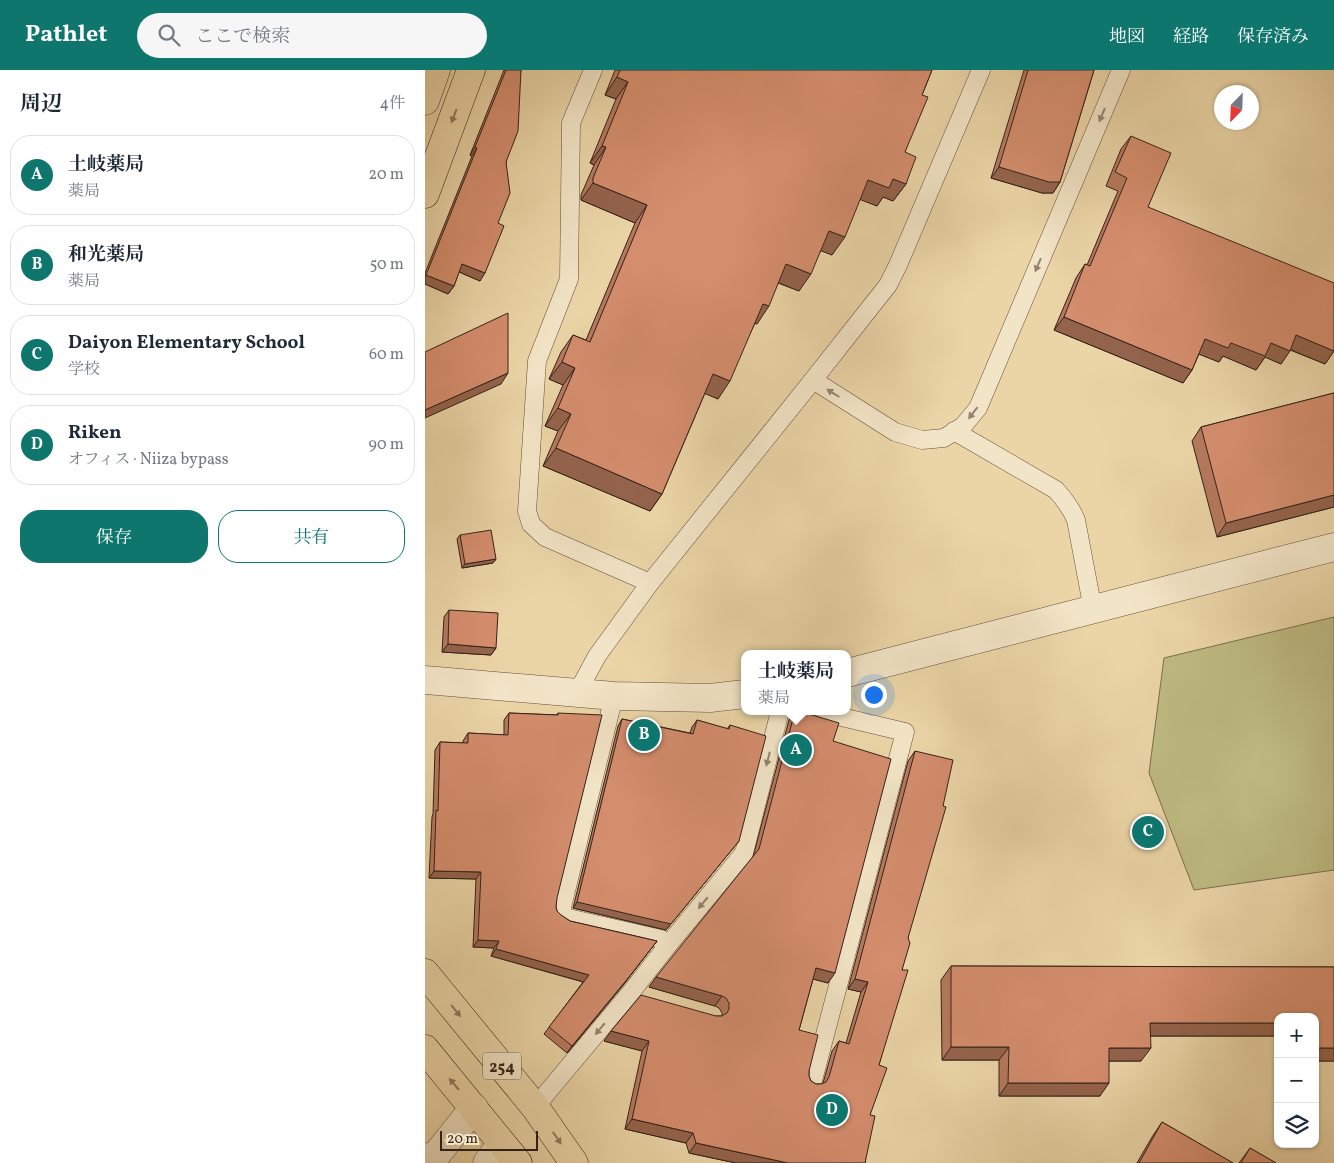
<!DOCTYPE html>
<html lang="ja">
<head>
<meta charset="utf-8">
<style>
	:root { --surface:#fff; --page:#f6f6f7; --text:#1f2937; --muted:#747a83; --line:#e0e1e3; --accent:#0f766e }
	body { margin:0; font-family:Vollkorn,"Noto Serif JP",serif; background:var(--page); color:var(--text) }
	.controls { position:absolute; right:15px; bottom:15px; display:grid; overflow:hidden; border-radius:10px; box-shadow:0 1px 4px #0004 }
	.controls button { width:45px; height:45px; display:grid; place-items:center; padding:0; border:0; border-bottom:1px solid var(--line); background:var(--surface); color:var(--text); font:25px sans-serif }
	.compass { position:absolute; left:789px; top:15px; width:45px; height:45px; border-radius:50%; background:var(--surface); box-shadow:0 1px 4px #0004; rotate:203deg }
	.scale { position:absolute; left:15px; bottom:12px; width:98px; box-sizing:border-box; padding-left:5px; border:2px solid #35221a; border-top:0; font-size:14px; line-height:18px; white-space:nowrap; color:#35221a; -webkit-text-stroke:4px #f2e4c6; paint-order:stroke }
	.you { position:absolute; left:448px; top:624px; width:18px; height:18px; margin:-12px; border:4px solid #fff; border-radius:50%; background:#1a73e8; box-shadow:0 0 0 8px #1a73e833 }
	.badge { display:grid; place-items:center; width:32px; height:32px; border-radius:50%; background:var(--accent); color:#fff; font-size:16px; font-weight:700 }
	.pin { position:absolute; translate:-50% -50%; border:2px solid #fff; box-shadow:0 1px 5px #0006 }
	.popup { position:absolute; left:316px; top:580px; width:110px; height:65px; box-sizing:border-box; display:grid; place-content:center; border-radius:10px; background:var(--surface); filter:drop-shadow(0 1px 4px #0005); font-size:16px; white-space:nowrap; color:var(--muted) }
	.popup b { font-size:19px; color:var(--text) }
	.popup::after { content:''; position:absolute; left:50%; top:100%; margin-left:-10px; border:10px solid transparent; border-top-color:var(--surface) }
	.list { margin:0; padding:0; list-style:none }
	h2 { display:flex; justify-content:space-between; align-items:center; height:65px; margin:0; padding:0 20px; font-size:21px }
	h2 small { font-size:16px; font-weight:400; color:var(--muted) }
	.list li { display:grid; grid-template-columns:32px 1fr auto; gap:15px; align-items:center; box-sizing:border-box; height:80px; margin:0 10px 10px; padding:0 10px; border:1px solid var(--line); border-radius:20px }
	.list b { display:block; font-size:19px; white-space:nowrap }
	.list p { margin:0; font-size:16px; white-space:nowrap; color:var(--muted) }
	.list em { font-size:16px; font-style:normal; color:var(--muted) }
	.actions { display:flex; gap:10px; padding:15px 20px }
	.actions a { flex:1; padding:11px 0; border:1px solid var(--accent); border-radius:20px; text-align:center; font-size:18px; color:var(--accent) }
	.actions .main { background:var(--accent); color:#fff }
	.icon { flex:none; width:28px; height:28px; fill:none; stroke:currentColor; stroke-width:2; stroke-linecap:round; stroke-linejoin:round }
	.map { position:relative; flex:none; width:909px; height:1093px; overflow:hidden }
	header { display:flex; align-items:center; gap:30px; box-sizing:border-box; height:70px; padding:0 25px; background:var(--accent); color:#fff }
	header strong { font-size:24px }
	nav { display:flex; gap:28px; margin-inline-start:auto; font-size:18px }
	.search { width:350px; height:45px; background:var(--page); display:flex; align-items:center; gap:12px; box-sizing:border-box; padding:0 18px; border-radius:28px; color:var(--muted); font-size:19px }
	main { display:flex }
	aside { flex:1; background:var(--surface) }
	.map>svg:first-child { display:block }
</style>
</head>
<body>
<header>
<strong>Pathlet</strong>
<div class="search"><svg class="icon" aria-label="search" viewBox="0 0 24 24"><circle cx="10" cy="10" r="6"/><path d="M15 15l6 6"/></svg>ここで検索</div>
<nav><a>地図</a><a>経路</a><a>保存済み</a></nav>
</header>
<main>
<aside>
<h2>周辺<small>4件</small></h2>
<ul class="list">
<li><span class="badge">A</span><div><b>土岐薬局</b><p>薬局</p></div><em>20 m</em></li>
<li><span class="badge">B</span><div><b>和光薬局</b><p>薬局</p></div><em>50 m</em></li>
<li><span class="badge">C</span><div><b>Daiyon Elementary School</b><p>学校</p></div><em>60 m</em></li>
<li><span class="badge">D</span><div><b>Riken</b><p>オフィス · Niiza bypass</p></div><em>90 m</em></li>
</ul>
<div class="actions"><a class="main">保存</a><a>共有</a></div>
</aside>
<div class="map">
<svg width="909" height="1093" viewBox="0 0 909 1093">
	<rect width="100%" height="100%" fill="#ebd5a7"/>
	<filter id="stains"><feTurbulence type="fractalNoise" baseFrequency=".004" numOctaves="4"/><feColorMatrix values="0 0 0 0 .2 0 0 0 0 .09 0 0 0 0 .02 0 0 0 .5 -.17"/></filter>
	<radialGradient id="worn" r=".72"><stop offset=".6" stop-color="#630" stop-opacity="0"/><stop offset="1" stop-color="#630" stop-opacity=".3"/></radialGradient>
	<path fill="#bebb82" stroke="#7a6e4e" d="M909,547V800L769,820L724,703L739,588Z"/>
	<g fill="none" stroke-linecap="round" stroke-linejoin="round">
		<g stroke="#624f3d" stroke-width="19">
			<g id="service">
				<path d="M168,0L146,53L144,209L112,291L102,441L106,454L120,467L225,513"/>
				<path d="M388,310L470,362L497,370L519,368L538,356L553,338L696,0"/>
				<path d="M529,361L631,420C640,430 646,438 651,450L668,540"/>
				<path d="M152,623L172,586L225,513L388,310L463,215L473,195L556,0"/>
				<path d="M189,626L137,837V844L143,848L236,869L243,875"/>
				<path d="M387,1014L480,662L404,644L399,641"/>
				<path d="M110,1037L207,921L243,875L319,783L355,641"/>
			</g>
		</g>
		<g stroke="#624f3d" stroke-width="29">
			<g id="minor">
				<path d="M0,1087L8,1089L49,1038"/>
				<path d="M62,1093L77,1074"/>
			</g>
		</g>
		<g stroke="#624f3d" stroke-width="29">
			<g id="tertiary">
				<path d="M422,603L909,477"/>
				<path d="M0,610L189,626L285,628L320,624"/>
			</g>
		</g>
		<g stroke="#35221a" stroke-width="29">
			<g id="primary">
				<path d="M0,31L11,0"/>
				<path d="M0,124L46,0"/>
			</g>
		</g>
		<g stroke="#35221a" stroke-width="29">
			<g id="trunk">
				<path d="M0,903L110,1037L149,1093"/>
				<path d="M0,979L93,1093"/>
			</g>
		</g>
		<use href="#service" stroke="#f2e4c6" stroke-width="18"/>
		<use href="#minor" stroke="#f2e4c6" stroke-width="28"/>
		<use href="#tertiary" stroke="#f2e4c6" stroke-width="28"/>
		<use href="#primary" stroke="#ebd5a7" stroke-width="28"/>
		<use href="#trunk" stroke="#ebd5a7" stroke-width="28"/>
	</g>
	<g fill="#b6795e" stroke="#35221a">
		<path d="M79,0H96L81,92L55,211L34,202L29,216L23,224L0,214V203L47,86L45,85Z"/>
		<path d="M190,0H507L497,25L480,82L481,114L468,131L458,127L452,136L435,129L407,185L396,180L374,221L353,213L332,254L330,253L293,329L280,323L237,424L225,441L118,396L133,361L120,356L138,315L124,309L136,282L148,265L161,270L210,153L156,130V125L169,95L165,93L191,29L180,25Z"/>
		<path d="M599,0H669L635,112L628,123H617L566,108Z"/>
		<path d="M706,66L723,137L909,281L900,294L865,280L856,294L840,287L831,300L798,286L794,292L774,284L767,300L758,313L629,260L651,208L660,194L662,195L693,121L681,116L696,79Z"/>
		<path d="M909,323V437L792,467L767,371L776,357Z"/>
		<path d="M35,465L71,489L68,493L37,498L32,469Z"/>
		<path d="M24,540L71,578L66,585L17,582L19,547Z"/>
		<path d="M370,641H374L408,671L403,913L388,909L374,960L384,1001V1006L386,1011L391,1014H396L398,1013L407,981L414,971L421,973L436,922L423,919L483,691L490,681L483,868L477,900L454,995L445,1045L440,1093H311L264,1083L261,1073L200,1059L217,981L179,971L291,946H297V943L294,938L290,936L224,917L328,787L364,650Z"/>
		<path d="M84,643L132,645L133,643L131,837L132,841L136,845L145,851L232,871L199,914L142,983L119,964L158,912L66,886L69,878L48,877L51,809L4,808L7,747L8,744L10,680L15,672L38,673V671L43,663L79,665V650Z"/>
		<path d="M197,649L265,663L267,657L272,650L302,659L305,655L314,771L241,860L148,838L193,656Z"/>
		<path d="M526,896L909,897V991H890V947L853,966H725L716,991H684L675,1026H574V990H517L516,910Z"/>
		<path d="M737,1052L808,1093H712L727,1067Z"/>
		<path d="M825,1078L851,1093H814Z"/>
	</g>
	<g fill="#94634c" stroke="#35221a">
		<path d="M192,7L203,12L191,29L180,25Z"/>
		<path d="M177,76L181,77L169,95L165,93Z"/>
		<path d="M50,77L52,78L47,86L45,85Z"/>
		<path d="M574,97L635,112L628,123H617L566,108Z"/>
		<path d="M468,109L481,114L468,131L458,127L452,136L431,128L443,110Z"/>
		<path d="M168,113L222,135L210,153L156,130Z"/>
		<path d="M404,161L420,167L407,185L391,179Z"/>
		<path d="M37,194L60,203L55,211L32,201Z"/>
		<path d="M361,194L386,204L374,221L349,211Z"/>
		<path d="M1,205L29,216L23,224L0,214V207Z"/>
		<path d="M338,234L344,236L332,254L325,252Z"/>
		<path d="M639,247L767,300L758,313L629,260Z"/>
		<path d="M871,265L909,281L900,294L862,278Z"/>
		<path d="M780,269L806,273H846L865,281L856,294L840,287L831,300L798,286L794,292L771,283Z"/>
		<path d="M137,292L150,298L138,315L124,309Z"/>
		<path d="M83,303L76,314L0,348V340Z"/>
		<path d="M288,304L305,311L293,329L276,322Z"/>
		<path d="M133,338L146,344L133,361L120,356Z"/>
		<path d="M131,378L237,424L225,441L118,396Z"/>
		<path d="M909,425V437L792,467L801,453Z"/>
		<path d="M71,489L68,493L37,498L40,494Z"/>
		<path d="M23,574L71,578L66,585L17,582Z"/>
		<path d="M314,771L241,860L148,838L152,832Z"/>
		<path d="M9,801L56,802L51,809L4,808Z"/>
		<path d="M53,870L74,871L69,878L48,877Z"/>
		<path d="M232,871L199,914L142,983L147,976Z"/>
		<path d="M71,879L164,905L159,912L66,886Z"/>
		<path d="M391,898L410,903L403,913L384,908Z"/>
		<path d="M231,907L297,926L290,936L224,917Z"/>
		<path d="M430,909L443,912L436,922L423,919Z"/>
		<path d="M725,953H853V966H716Z"/>
		<path d="M186,961L224,971L217,981L179,971Z"/>
		<path d="M526,977H584L574,990H517Z"/>
		<path d="M684,978H726L716,991H675Z"/>
		<rect x="890" y="978" width="19" height="13"/>
		<path d="M583,1013H684L675,1026H574Z"/>
		<path d="M207,1049L268,1063L261,1073L200,1059Z"/>
		<path d="M271,1073L363,1093H311L264,1083Z"/>
	</g>
	<g fill="#d48d6d" stroke="#35221a">
		<path d="M81,0H96L93,61L81,92L85,123L73,153L79,156L60,203L37,194L29,216L1,205L52,78L50,77Z"/>
		<path d="M195,0H507L497,25L503,27L480,82L491,87L481,114L468,109L464,118L443,110L420,167L404,161L386,204L361,194L344,236L338,234L305,311L288,304L237,424L131,378L146,344L133,338L150,298L137,292L148,265L165,272L222,135L168,113V108L181,77L177,76L203,12L192,7Z"/>
		<path d="M603,0H669L635,112H624L574,97Z"/>
		<path d="M706,66L746,83L723,137L909,213V281L871,265L865,281L846,273L840,286L806,273L803,278L780,269L767,300L639,247L660,194L665,196L702,108L690,102Z"/>
		<path d="M83,243V303L0,340V282Z"/>
		<path d="M909,323V425L801,453L776,357Z"/>
		<path d="M66,460L71,489L40,494L35,465Z"/>
		<path d="M24,540L73,543L71,578L23,574Z"/>
		<path d="M370,641H374L414,653L408,671L466,689L410,903L391,898L374,960L393,965L384,1001V1006L386,1011L391,1014H396L401,1012L404,1007L414,971L424,974L443,912L430,909L490,681L528,690L518,736L521,737L483,868L485,873L477,900H483L454,995L462,998L445,1045L450,1046L440,1093H363L271,1073L268,1063L207,1049L224,971L186,961L216,925L291,946H297L302,943L304,939V933L301,928L297,926L231,907L334,779Z"/>
		<path d="M84,643L133,645V643L177,645L132,828L131,837L132,841L136,845L145,851L232,871L204,907L147,976L124,957L164,905L71,879L74,871L53,870L56,802L9,801L11,740L13,741L15,672L43,673V663L83,665Z"/>
		<path d="M197,649L268,664L272,650L304,659L305,655L341,666L314,771L246,854L152,832Z"/>
		<path d="M526,896L909,897V978H890V947H853V953H725L726,978H684V1013H583L584,977H526Z"/>
		<path d="M737,1052L808,1093H714Z"/>
		<path d="M825,1078L851,1093H816Z"/>
	</g>
	<defs><path id="oneway-solid" d="M-6-.8H1V-3.2L6.5 0L1 3.2V.8H-6Z" transform="scale(1.25)"/></defs>
	<g fill="#948370">
		<use href="#oneway-solid" transform="translate(677 45) rotate(113)"/>
		<use href="#oneway-solid" transform="translate(613 195) rotate(113)"/>
		<use href="#oneway-solid" transform="translate(408 323) rotate(-148)"/>
		<use href="#oneway-solid" transform="translate(548 343) rotate(128)"/>
		<use href="#oneway-solid" transform="translate(343 689) rotate(104)"/>
		<use href="#oneway-solid" transform="translate(278 833) rotate(130)"/>
		<use href="#oneway-solid" transform="translate(175 959) rotate(130)"/>
	</g>
	<g fill="#907c60">
		<use href="#oneway-solid" transform="translate(29 46) rotate(111)"/>
		<use href="#oneway-solid" transform="translate(31 941) rotate(51)"/>
		<use href="#oneway-solid" transform="translate(29 1014) rotate(-130)"/>
		<use href="#oneway-solid" transform="translate(132 1068) rotate(55)"/>
	</g>
	<g text-anchor="middle" stroke-width="4.5" stroke-linejoin="round" paint-order="stroke">
		<rect fill="#f2e4c6" stroke="#6e5c4e" stroke-width="1" x="58" y="982.5" width="38" height="27" rx="4"/>
		<g font-size="16" font-weight="bold" fill="#35221a">
			<text x="77" y="1002">254</text>
		</g>
	</g>
	<rect width="100%" height="100%" filter="url(#stains)"/>
	<rect width="100%" height="100%" fill="url(#worn)"/>
</svg>
<div class="controls">
<button>+</button>
<button>−</button>
<button><svg class="icon" aria-label="layers" viewBox="0 0 24 24"><path d="M12 4l9 5-9 5-9-5zM3 14l9 5 9-5"/></svg></button>
</div>
<svg class="compass" viewBox="-18 -18 36 36"><path d="M0-13l5 13h-10z" fill="#e53935"/><path d="M0 13l5-13h-10z" fill="#747a83"/></svg>
<div class="scale">20 m</div>
<div class="you"></div>
<div class="pin badge" style="left:371px;top:680px">A</div>
<div class="popup"><b>土岐薬局</b>薬局</div>
<div class="pin badge" style="left:219px;top:665px">B</div>
<div class="pin badge" style="left:723px;top:762px">C</div>
<div class="pin badge" style="left:407px;top:1040px">D</div>
</div>
</main>
</body>
</html>
